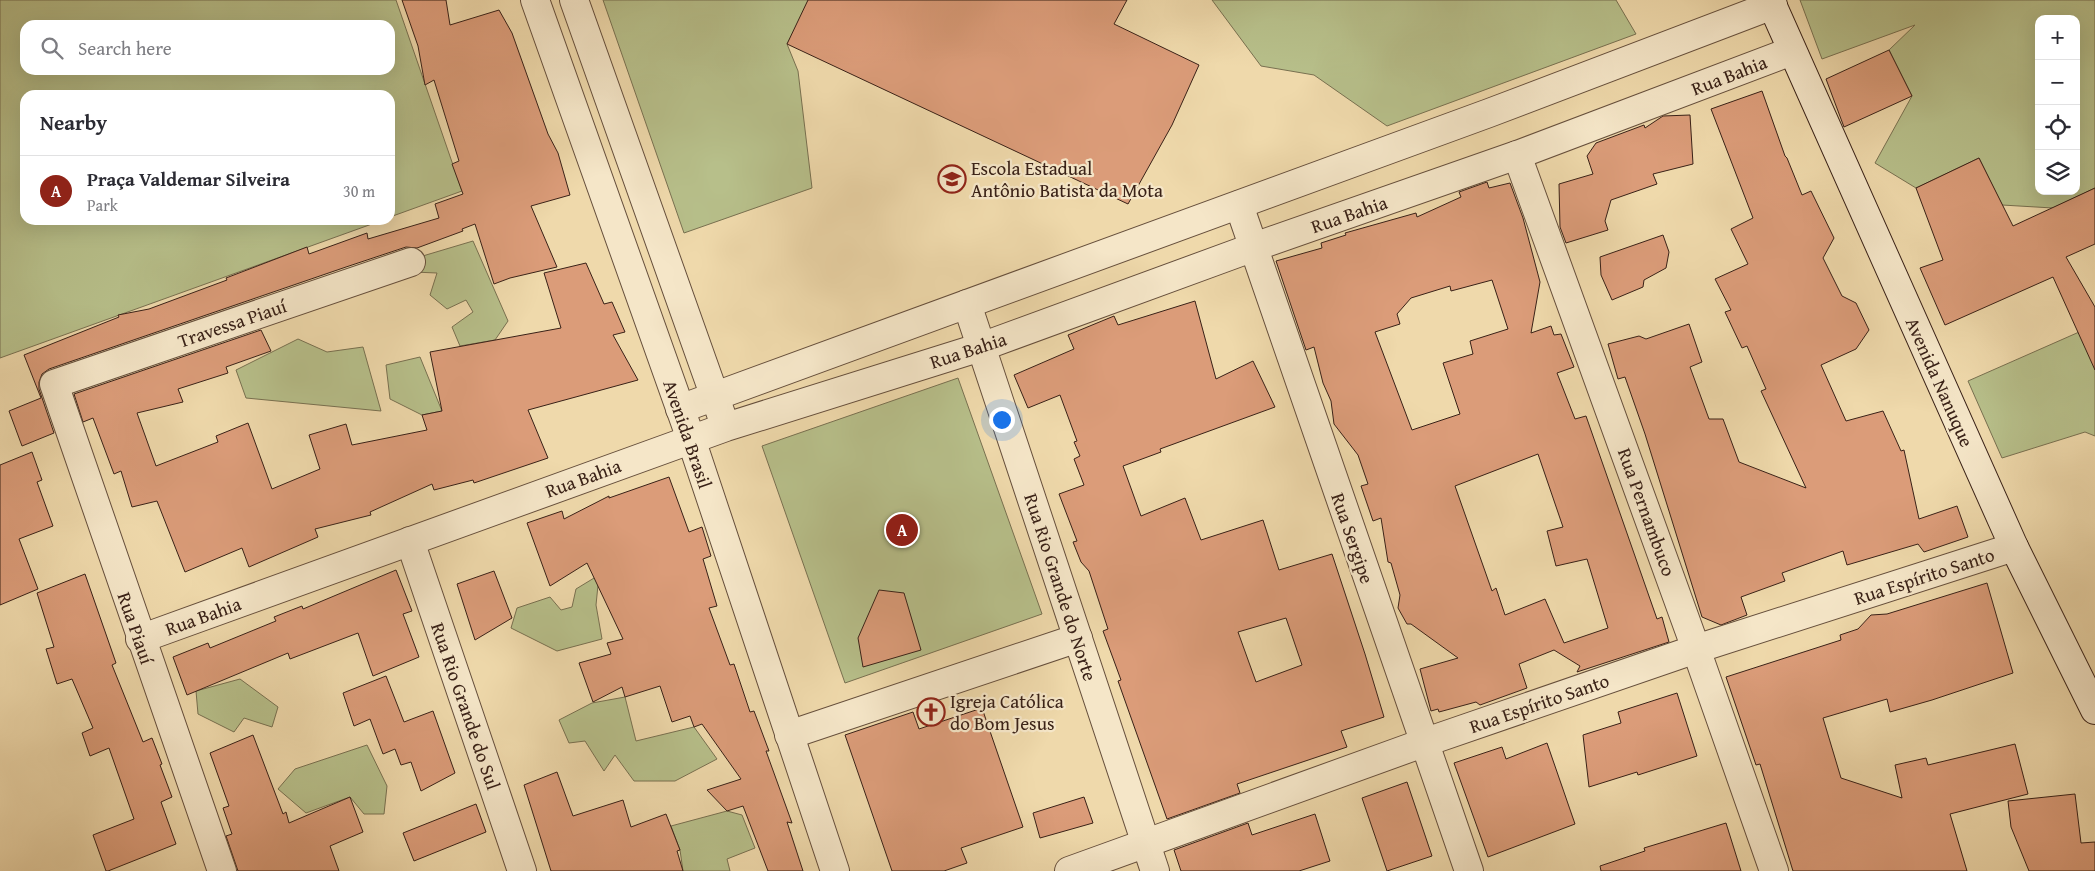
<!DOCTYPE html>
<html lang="en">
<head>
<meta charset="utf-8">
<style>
	:root { --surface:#fff; --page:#f7f7f7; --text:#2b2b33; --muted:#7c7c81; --line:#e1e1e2; --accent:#8f2418 }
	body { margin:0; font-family:"Gentium Book Plus",serif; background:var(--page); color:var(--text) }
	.controls { position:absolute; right:15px; top:15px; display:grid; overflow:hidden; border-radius:10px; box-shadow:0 5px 20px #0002 }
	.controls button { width:45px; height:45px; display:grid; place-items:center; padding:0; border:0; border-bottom:1px solid var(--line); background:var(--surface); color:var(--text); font:25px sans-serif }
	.you { position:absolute; left:1001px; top:419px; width:18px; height:18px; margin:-12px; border:4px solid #fff; border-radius:50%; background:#1a73e8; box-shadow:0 0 0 8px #1a73e833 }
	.badge { display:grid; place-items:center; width:32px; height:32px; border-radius:50%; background:var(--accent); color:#fff; font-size:16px; font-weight:700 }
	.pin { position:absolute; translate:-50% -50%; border:2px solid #fff; box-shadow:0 1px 5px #0006 }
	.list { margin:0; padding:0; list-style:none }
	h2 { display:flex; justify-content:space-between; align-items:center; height:65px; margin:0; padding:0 20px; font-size:21px }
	h2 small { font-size:16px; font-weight:400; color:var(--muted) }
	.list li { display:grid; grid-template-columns:32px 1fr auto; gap:15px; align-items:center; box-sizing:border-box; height:70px; padding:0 20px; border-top:1px solid var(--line) }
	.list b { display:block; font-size:19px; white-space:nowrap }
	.list p { margin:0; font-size:16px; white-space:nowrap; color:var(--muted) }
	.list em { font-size:16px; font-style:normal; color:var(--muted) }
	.icon { flex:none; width:28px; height:28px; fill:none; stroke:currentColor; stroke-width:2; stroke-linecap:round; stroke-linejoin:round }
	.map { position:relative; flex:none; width:2095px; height:871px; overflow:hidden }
	.search { position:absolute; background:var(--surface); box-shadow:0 5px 20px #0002; left:20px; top:20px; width:375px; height:55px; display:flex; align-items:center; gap:12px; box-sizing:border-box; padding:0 18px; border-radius:15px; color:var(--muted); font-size:19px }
	.panel { position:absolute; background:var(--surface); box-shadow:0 5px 20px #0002; left:20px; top:90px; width:375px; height:135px; border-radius:15px }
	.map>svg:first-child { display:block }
</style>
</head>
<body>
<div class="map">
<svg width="2095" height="871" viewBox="0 0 2095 871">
	<rect width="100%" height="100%" fill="#efd9ab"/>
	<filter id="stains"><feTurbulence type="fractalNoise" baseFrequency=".004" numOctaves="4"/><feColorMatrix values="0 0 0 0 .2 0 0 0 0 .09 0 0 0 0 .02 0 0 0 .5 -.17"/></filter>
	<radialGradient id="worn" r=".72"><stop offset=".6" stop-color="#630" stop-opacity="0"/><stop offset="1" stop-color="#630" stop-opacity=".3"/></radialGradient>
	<g fill="#b7bf8a" stroke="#787050" fill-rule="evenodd">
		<path d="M0,0H396L462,191L390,217V95H25V220H383L0,358ZM25,25H390V70H25Z"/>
		<path d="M603,0H811L787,44L798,71L812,188L684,233Z"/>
		<path d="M1212,0H1616L1636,34L1387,126L1314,75L1261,66Z"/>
		<path d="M1800,0H2095V188L2053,208L2002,205L1979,158L1916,188L1875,163L1912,96L1889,50L1915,25L1822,59ZM2039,19H2076V191H2039Z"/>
		<path d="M473,241L508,321L495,340L460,346L452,327L473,312L466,300L447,309L430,295L437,273L413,272L416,258Z"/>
		<path d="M2095,325V436L2085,432L2002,458L1968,381Z"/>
		<path d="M298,339L327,352L363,347L381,411L246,398L236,370Z"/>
		<path d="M420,357L442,411L422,415L390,399L386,365Z"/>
		<path d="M958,378L1042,614L845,683L762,446Z"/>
		<path d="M599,575L596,605L602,639L557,651L511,628L517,608L550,597L561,610L572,607L576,589Z"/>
		<path d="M240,679L278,707L272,727L244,718L234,732L198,714L196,691Z"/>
		<path d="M625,697L636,741L694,727L717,759L675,781H634L615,755L604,771L585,741L569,743L559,720L592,703Z"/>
		<path d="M367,745L387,786L384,814H364L350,797L306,813L278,789L295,769Z"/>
		<path d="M727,811L742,815L755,848L727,859L730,871H683L680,850L671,826Z"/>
	</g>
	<g fill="#db9c79" stroke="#392117" fill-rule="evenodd">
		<path d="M402,0H446L450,25L499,10L512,33L548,134L558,153L570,195L531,206L557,267L510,278L494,284L475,224L462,229L463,231L417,248L406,247L346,267L49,369L42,374L39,382V389L54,433L22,446L9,411L41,398L24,355L119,317L118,315L149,309L227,280L226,278L307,247L309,254L367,233L368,239L439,218L435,204L463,194L452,164L459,161L434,80L425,85L418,46Z"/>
		<path d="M808,0H1127L1114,24L1199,65L1172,125L1128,204L787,44Z"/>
		<path d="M1889,50L1912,96L1844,127L1826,79Z"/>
		<path d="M1762,91L1785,156L1787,158L1802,195L1811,191L1834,238L1823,258L1842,296L1856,303L1869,330L1856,349L1821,365L1846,421L1883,411L1901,451L1904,450L1919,519L1957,506L1968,537L1924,552L1918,544L1847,565L1843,551L1782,573L1785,581L1741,597L1747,615L1721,625L1702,617L1645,434L1625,377L1618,379L1608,344L1639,336L1646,339L1689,324L1702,362L1690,367L1709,419H1723L1739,462L1806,488L1761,391L1766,389L1747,346L1742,348L1725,312L1731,310L1715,279L1748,264L1731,229L1753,218L1711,109Z"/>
		<path d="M1690,115L1693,164L1653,174L1657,184L1611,200L1605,221L1608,230L1566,243L1560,227L1559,184L1593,174L1587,156L1596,143L1644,125L1645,128L1663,116Z"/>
		<path d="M1979,158L2013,226L2095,188V244L2066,257L2095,307V370L2053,277L1945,325L1920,268L1943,260L1916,188Z"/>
		<path d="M1487,182L1489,188L1510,183L1523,218L1540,282L1531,333L1551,326L1554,335L1561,334L1574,367L1557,373L1575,419L1586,416L1657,619L1662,617L1669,642L1577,672L1580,666L1554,650L1519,664L1527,688L1480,705L1476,702L1439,712L1438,709L1431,711L1420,669L1458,658L1411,624H1407L1398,608L1400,595L1391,563L1388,562L1381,518L1373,521L1361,486L1368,484L1358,455L1334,424L1331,401L1323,383L1314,347L1306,350L1276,261L1322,248L1321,243L1346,235L1345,233L1416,213L1417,217L1461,197L1459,192ZM1492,280L1508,329L1470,341L1473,354L1443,363L1460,414L1412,430L1375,332L1400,324L1397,314L1411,298L1450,286L1451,291ZM1538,454L1563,527L1547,531L1556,566L1587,559L1608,628L1564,643L1545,599L1505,615L1496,588L1492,591L1455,486Z"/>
		<path d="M1663,235L1669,252L1666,268L1644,280L1643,287L1612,300L1601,275L1600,257Z"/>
		<path d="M586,263L604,304L612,302L625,332L613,335L638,380L528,410L548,458L474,483L473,480L434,490L432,484L370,512L371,515L315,529L318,537L249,567L242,548L185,572L157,501L132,507L121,471L114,474L93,418L83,422L74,394L261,330L271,351L226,367L228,373L178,389L183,402L137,413L156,466L218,442L216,436L248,423L272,489L320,469L309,435L346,424L352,445L427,430L422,415L442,411L430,352L561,328L544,273Z"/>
		<path d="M1195,301L1216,379L1253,361L1275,407L1160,449L1161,452L1123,466L1141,516L1185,498L1201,540L1263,520L1279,570L1332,554L1365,654L1384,717L1341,731L1347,747L1237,784L1240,793L1167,819L1118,681L1121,680L1103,631L1108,629L1089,571L1081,562L1073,542L1077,541L1059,494L1084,485L1074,459L1080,456L1074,442L1077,441L1060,395L1028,408L1014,375L1074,349L1068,335L1114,316L1118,325ZM1286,618L1302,665L1256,682L1238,632Z"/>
		<path d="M32,452L42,480L37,482L53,526L19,539L38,589L0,605V465Z"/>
		<path d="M669,477L689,532L702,527L711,556L703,559L717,606L709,608L730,665L734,664L750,712L754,711L769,751H766L792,823L787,822L803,871H768L743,806L727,811L707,790L741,779L702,724L694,727L690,716L672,722L660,686L625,697L622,687L593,702L579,663L611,654L607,643L623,639L587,563L550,586L527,523L562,511L564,519L609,496V498Z"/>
		<path d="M396,570L412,611L403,614L419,657L373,676L358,633L290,659L288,653L187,695L173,657L208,643L210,648L276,621L274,617L302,606L303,609Z"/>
		<path d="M494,571L512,618L475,640L457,584Z"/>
		<path d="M85,574L116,663L112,665L143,742L152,738L162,764L160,765L172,797L161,802L176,844L108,871H106L93,835L134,819L109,748L90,756L82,733L93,728L72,679L57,684L46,649L54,647L37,593Z"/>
		<path d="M1987,583L2013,673L1932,700L1890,712L1887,699L1823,718L1841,778L1902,798L1895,765L1926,758L1928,765L2015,744L2028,794L1950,814L1967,871H1793L1760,764L1756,765L1726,677L1841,640L1840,635L1858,629L1871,615L1887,614Z"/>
		<path d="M879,590L904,593L921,650L863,667L858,638Z"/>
		<path d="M386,676L404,722L433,711L455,773L421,791L411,762L401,765L395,749L383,754L370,719L354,726L343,693Z"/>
		<path d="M1677,693L1697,756L1638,775L1637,772L1589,787L1583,735L1621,723L1618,712Z"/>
		<path d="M982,708L1023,827L961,848L967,863L944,871H892L845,735L913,712L919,729Z"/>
		<path d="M253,735L283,814L286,812L289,823L350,797L363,832L330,846L339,871H238L226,836L232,834L223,808L229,806L210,753Z"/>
		<path d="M1547,743L1575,824L1488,857L1454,763L1502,747L1506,759Z"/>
		<path d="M557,772L573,816L623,800L631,827L666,814L680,850L677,851L683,871H551L524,785Z"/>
		<path d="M1407,782L1432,856L1387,871L1362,798Z"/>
		<path d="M2075,794L2081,843L2095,842V871H2029L2011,827L2008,801Z"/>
		<path d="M1084,797L1093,823L1040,838L1033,813Z"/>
		<path d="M476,804L486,832L414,861L403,833Z"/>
		<path d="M1315,814L1330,861L1299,871H1181L1174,850L1248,823L1252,835Z"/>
		<path d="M1726,823L1741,871H1601L1600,866L1645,851L1644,848Z"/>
	</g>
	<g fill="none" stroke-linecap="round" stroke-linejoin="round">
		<g stroke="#664f3c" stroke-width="30">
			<g id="street">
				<path d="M535,0L691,439L835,871"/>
				<path d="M574,0L721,414"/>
				<path d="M1517,155L1696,649L1774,871"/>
				<path d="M1239,205L1469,871"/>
				<path d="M967,304L1155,871"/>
				<path d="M680,409L1489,113L1773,5"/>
				<path d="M410,541L522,871"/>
				<path d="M140,639L726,427L981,347L1254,247L1517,155L1792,51"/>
				<path d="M789,735L1078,638"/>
				<path d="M222,871L54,384L411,262"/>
				<path d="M1069,871L1423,743L1696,649L2014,547"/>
			</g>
		</g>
		<g stroke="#392117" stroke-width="30">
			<path id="secondary" d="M1770,0L2014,547L2095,710"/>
		</g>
		<use href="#street" stroke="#f5e6c8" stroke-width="28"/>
		<use href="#secondary" stroke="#f5e6c8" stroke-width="28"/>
	</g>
	<defs>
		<g id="school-ring" transform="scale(1.4375)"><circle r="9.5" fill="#f5e6c8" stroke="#8f2418" stroke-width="1.5"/><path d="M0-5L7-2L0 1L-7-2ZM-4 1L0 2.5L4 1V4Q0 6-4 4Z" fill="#8f2418"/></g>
		<g id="church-ring" transform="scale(1.4375)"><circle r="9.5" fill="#f5e6c8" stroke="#8f2418" stroke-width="1.5"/><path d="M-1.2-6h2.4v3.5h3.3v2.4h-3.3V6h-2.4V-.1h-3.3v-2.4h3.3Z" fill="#8f2418"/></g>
	</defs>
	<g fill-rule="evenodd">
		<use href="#school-ring" x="952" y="179"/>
		<use href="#church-ring" x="931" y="712"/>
	</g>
	<g text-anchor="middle" stroke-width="4.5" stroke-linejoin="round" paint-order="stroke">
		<g font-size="19" fill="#392117" stroke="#f5e6c8">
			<text transform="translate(1729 75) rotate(-21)" y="7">Rua Bahia</text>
			<text transform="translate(1349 214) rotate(-19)" y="7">Rua Bahia</text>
			<text transform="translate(232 323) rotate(-19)" y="7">Travessa Piauí</text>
			<text transform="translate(968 350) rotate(-18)" y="7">Rua Bahia</text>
			<text transform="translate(1940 382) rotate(66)" y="7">Avenida Nanuque</text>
			<text transform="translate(688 434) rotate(71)" y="7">Avenida Brasil</text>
			<text transform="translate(583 478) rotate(-20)" y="7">Rua Bahia</text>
			<text transform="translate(1647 512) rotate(70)" y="7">Rua Pernambuco</text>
			<text transform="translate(1353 538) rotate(71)" y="7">Rua Sergipe</text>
			<text transform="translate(1924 576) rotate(-18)" y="7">Rua Espírito Santo</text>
			<text transform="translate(1061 587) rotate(72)" y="7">Rua Rio Grande do Norte</text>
			<text transform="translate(203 616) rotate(-20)" y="7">Rua Bahia</text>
			<text transform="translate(136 628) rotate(71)" y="7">Rua Piauí</text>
			<text transform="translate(1539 703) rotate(-19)" y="7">Rua Espírito Santo</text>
			<text transform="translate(466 706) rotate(71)" y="7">Rua Rio Grande do Sul</text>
		</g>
		<g font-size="19" fill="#392117" stroke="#f5e6c8" text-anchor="start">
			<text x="971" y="175">Escola Estadual<tspan x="971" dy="22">Antônio Batista da Mota</tspan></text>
			<text x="950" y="708">Igreja Católica<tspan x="950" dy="22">do Bom Jesus</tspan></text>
		</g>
	</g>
	<rect width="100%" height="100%" filter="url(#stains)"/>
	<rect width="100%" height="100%" fill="url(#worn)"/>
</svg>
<div class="controls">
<button>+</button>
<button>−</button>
<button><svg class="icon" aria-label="locate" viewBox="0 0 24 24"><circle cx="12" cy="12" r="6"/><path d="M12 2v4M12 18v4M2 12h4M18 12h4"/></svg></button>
<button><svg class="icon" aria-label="layers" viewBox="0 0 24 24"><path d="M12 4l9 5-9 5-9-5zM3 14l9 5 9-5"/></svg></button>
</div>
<div class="you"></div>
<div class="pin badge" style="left:902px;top:530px">A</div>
<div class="search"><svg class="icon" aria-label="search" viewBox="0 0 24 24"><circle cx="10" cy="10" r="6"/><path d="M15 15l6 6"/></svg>Search here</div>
<section class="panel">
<h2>Nearby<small></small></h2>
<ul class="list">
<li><span class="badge">A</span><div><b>Praça Valdemar Silveira</b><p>Park</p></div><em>30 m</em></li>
</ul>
</section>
</div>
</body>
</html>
